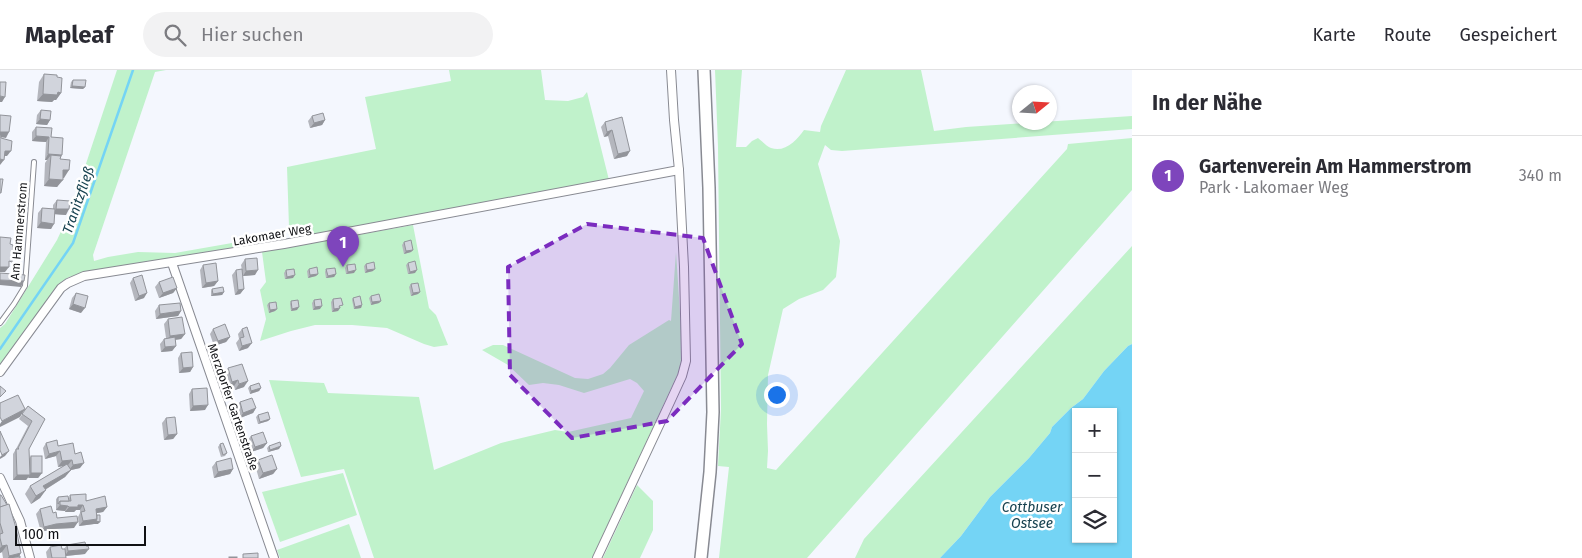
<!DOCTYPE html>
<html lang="de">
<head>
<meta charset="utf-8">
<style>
	:root { --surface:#fff; --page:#f2f2f3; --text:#2b2b33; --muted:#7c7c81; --line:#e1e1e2; --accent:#7e45bc }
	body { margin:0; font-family:"Fira Sans",sans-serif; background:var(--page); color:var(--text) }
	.controls { position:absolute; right:15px; bottom:15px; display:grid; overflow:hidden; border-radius:0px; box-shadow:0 1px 4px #0004 }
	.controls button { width:45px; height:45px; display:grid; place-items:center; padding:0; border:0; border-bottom:1px solid var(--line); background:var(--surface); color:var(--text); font:25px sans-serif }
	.compass { position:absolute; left:1012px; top:15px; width:45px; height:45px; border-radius:50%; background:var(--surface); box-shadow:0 1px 4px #0004; rotate:72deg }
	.scale { position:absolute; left:15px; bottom:12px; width:131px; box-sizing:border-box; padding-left:5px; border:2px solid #101114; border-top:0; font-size:14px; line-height:18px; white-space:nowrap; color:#101114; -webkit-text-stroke:4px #fff; paint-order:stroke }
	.you { position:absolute; left:776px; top:324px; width:18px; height:18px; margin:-12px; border:4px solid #fff; border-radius:50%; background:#1a73e8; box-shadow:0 0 0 8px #1a73e833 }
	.badge { display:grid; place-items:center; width:32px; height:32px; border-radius:50%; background:var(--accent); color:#fff; font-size:16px; font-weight:700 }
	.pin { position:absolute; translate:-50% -41px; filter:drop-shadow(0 1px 2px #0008) }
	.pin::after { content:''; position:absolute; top:26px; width:18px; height:15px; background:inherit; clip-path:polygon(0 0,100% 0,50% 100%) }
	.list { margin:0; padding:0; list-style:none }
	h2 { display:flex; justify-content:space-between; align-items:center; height:65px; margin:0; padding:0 20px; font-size:21px }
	h2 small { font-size:16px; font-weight:400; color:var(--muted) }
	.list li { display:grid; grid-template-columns:32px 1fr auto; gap:15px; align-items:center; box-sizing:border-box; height:80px; padding:0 20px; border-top:1px solid var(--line) }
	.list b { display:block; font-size:19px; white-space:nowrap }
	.list p { margin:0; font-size:16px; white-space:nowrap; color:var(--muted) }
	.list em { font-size:16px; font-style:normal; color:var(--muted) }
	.icon { flex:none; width:28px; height:28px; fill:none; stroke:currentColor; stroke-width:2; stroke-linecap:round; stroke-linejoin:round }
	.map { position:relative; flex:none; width:1132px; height:488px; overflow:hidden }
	header { display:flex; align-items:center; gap:30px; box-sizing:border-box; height:70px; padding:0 25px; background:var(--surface); border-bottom:1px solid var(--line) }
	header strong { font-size:24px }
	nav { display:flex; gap:28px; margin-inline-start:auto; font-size:18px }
	.search { width:350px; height:45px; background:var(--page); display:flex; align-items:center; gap:12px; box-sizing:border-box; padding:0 18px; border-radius:28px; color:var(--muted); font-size:19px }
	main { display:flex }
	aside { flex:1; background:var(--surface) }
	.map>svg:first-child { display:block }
</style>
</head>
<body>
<header>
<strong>Mapleaf</strong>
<div class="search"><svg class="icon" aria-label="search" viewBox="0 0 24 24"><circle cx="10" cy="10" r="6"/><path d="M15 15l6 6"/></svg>Hier suchen</div>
<nav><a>Karte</a><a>Route</a><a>Gespeichert</a></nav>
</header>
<main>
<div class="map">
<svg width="1132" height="488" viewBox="0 0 1132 488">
	<rect width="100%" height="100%" fill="#f4f7fe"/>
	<g fill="#c0f2cb">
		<path d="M117,0H166L155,2L93,185L94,191L108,187L138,182L175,183L232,173L253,174L83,203L69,207L61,212L0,295V258L5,254L57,170L70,142Z"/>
		<path d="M449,0H541L545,30L568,31L583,27L587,22L609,110L292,169L288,164L289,157L287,97L376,79L365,27L451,11Z"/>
		<path d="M715,0H742L736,77H746L752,71L758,68C762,71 767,77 771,78C785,83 797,70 804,60L820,62L821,56L846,0H921L934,61L966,57L1132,46V59L842,81L831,80L825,75L818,94L840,171L836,207L823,220L799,229L783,239L768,305L767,354L768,381L767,398L776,400L1067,79L1068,74L1132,68V120L807,488H719L729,397L718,396L721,339L718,77Z"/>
		<path d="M413,155L429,238L436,245L448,275L434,277L424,274L387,258L352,255H315L291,261L260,271L266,249L260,220L266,212L262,182Z"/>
		<path d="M1132,176V274L1128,276L1104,301L1083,329L1071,338L1052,357L1050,363L1029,388L990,427L961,466L940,488H855L864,469Z"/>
		<path d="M676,182L683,289L677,306L592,488H374L344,399L301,407L269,310L324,313L328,323L419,327L434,400L501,373L555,360L568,362L631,348L644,321L637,313L630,309L584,323L559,315L543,313L529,315L508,295L482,280L493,275H503L575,308L588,309L603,304L610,298L629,275L669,250L671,251Z"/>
		<path d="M343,403L357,445L280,472L262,422Z"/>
		<path d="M637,415L653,431V460L640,488H603Z"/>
		<path d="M349,454L361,488H280L277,480Z"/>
	</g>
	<path fill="#74d4f5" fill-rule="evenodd" d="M1132,274V488H940L961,466L990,427L1029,388L1050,363L1052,357L1071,338L1083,329L1104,301L1128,276ZM1076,342H1113V469H1076Z"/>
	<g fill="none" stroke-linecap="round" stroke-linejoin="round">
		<path stroke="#74d4f5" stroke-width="2.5" d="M0,279L73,173L133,0"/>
		<g stroke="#888a92" stroke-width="6">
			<path id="service" d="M0,253L14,234L25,216L34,92"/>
		</g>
		<g stroke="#888a92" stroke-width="10">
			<g id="minor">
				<path d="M172,193L274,488"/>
				<path d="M0,302L61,218L68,213L84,206L284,174L679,100"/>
				<path d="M0,408L20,451L30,488"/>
				<path d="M597,488L671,330L682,306L686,291L684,197L679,100L674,50L671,0"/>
			</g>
		</g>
		<g stroke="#888a92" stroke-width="14">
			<path id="primary" d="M701,488L710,402L713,342L709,118L704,0"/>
		</g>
		<use href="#service" stroke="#fff" stroke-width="4"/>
		<use href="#minor" stroke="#fff" stroke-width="8"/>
		<use href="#primary" stroke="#fff" stroke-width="11"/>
	</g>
	<g fill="#b4b6bd">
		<path d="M44,4L57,7L61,23L56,30H54L52,32L37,31L39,12Z"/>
		<path d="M73,10L85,17L83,19L70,18L71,12Z"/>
		<path d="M41,40L50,50L47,55L36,54L37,45Z"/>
		<path d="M312,46L325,50L322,55L310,58L308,51Z"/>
		<path d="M622,47L627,86L614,89L608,66L604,67L601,57L605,52Z"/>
		<path d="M36,57L51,67L60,87L64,108H63L57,117L44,116L45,93L47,90H45L46,72L32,71V62Z"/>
		<path d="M57,130L66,145L55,144L51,159L37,158L38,143L42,138L53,139V135Z"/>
		<path d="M404,172L413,180L411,182L404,184L402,175Z"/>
		<path d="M245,189L255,205L243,206L241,195Z"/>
		<path d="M408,193L415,203L408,204L406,195Z"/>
		<path d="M366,194L373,201L365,203L364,196Z"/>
		<path d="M203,195L218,211L214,216L202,218L200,200Z"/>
		<path d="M347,195L354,203L346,204L345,198Z"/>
		<path d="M309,199L318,204L316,206L308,208L307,201Z"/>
		<path d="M326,199L336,204L334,207L326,208L325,202Z"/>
		<path d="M236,200L244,219L240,224L235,225L232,205Z"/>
		<path d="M286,200L293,208L285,209L284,203Z"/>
		<path d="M133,208L144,228L135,231L130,213Z"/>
		<path d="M159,212L177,218L173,223L159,228L155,217Z"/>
		<path d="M411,214L420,222L418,224L411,226L409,217Z"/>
		<path d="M212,219L224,222L222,225L211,226V221Z"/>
		<path d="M76,223L81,243L69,239L72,228Z"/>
		<path d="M371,226L381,231L379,233L371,235L369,228Z"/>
		<path d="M353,228L362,235L361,238L354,239L352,230Z"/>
		<path d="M333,229L341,238H339L338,241L332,242L331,232Z"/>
		<path d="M314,230L320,239L313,240L312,233Z"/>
		<path d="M291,231L297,240L291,241L290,234Z"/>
		<path d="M269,233L277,239L275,241L269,243L267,235Z"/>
		<path d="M159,235L181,241L178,246L156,249L155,241Z"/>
		<path d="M168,249L185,264L181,269L175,270L176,276L172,281L161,282L160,274L164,269L166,268L164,254Z"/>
		<path d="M213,259L230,267L226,272L214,276L210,264Z"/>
		<path d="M242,259L248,278L239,281L236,273L239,269L238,264Z"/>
		<path d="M181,283L193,297L190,302L179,303L178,288Z"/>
		<path d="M228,298L244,317L235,320L234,316L229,317L224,304Z"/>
		<path d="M250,316L261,318L259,321L250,324L248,318Z"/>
		<path d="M192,319L205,340L190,341L189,324Z"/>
		<path d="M240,332L256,338L253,343L240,348L236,337Z"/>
		<path d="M28,336L45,349L29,379V389L31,386L42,403L38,408L28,407L26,410H13V384L16,379L28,356L19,349Z"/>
		<path d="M258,345L270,349L268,351L258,354L256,347Z"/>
		<path d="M166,348L177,364L173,369L164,370L162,353Z"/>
		<path d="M251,366L267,373L263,378L251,382L247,371Z"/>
		<path d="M46,373L58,376L75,384L80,398L71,400L65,407L45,420L40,428L31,434L25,424L30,416L64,396L58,397L56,386L45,389L43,378Z"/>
		<path d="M220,374L227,383L225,386L221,387L218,377Z"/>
		<path d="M269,376L279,379L268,382L267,378Z"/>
		<path d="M258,390L277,399L273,404L259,409L255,395Z"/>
		<path d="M216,392L233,399L230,404L214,408L212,397Z"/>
		<path d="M0,425L20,486V488H3L2,482L0,483Z"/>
		<path d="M70,425L107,437L103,442L96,443L98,454H94L79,456L78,447L80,443V440H76L74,442H65V441L56,440V429L58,427L69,428Z"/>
		<path d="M40,439L53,443L57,448L74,458L52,459L41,462L36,444Z"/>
		<path d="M67,475L85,484L66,486V488H47L46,482L50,477L62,479H64Z"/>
	</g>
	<g fill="#92949a">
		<path d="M72,16L85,17L83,19L70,18Z"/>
		<path d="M58,22L61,23L56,30H54L52,32L37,31L43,24Z"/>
		<path d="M0,26L5,27L2,32H0Z"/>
		<path d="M40,49L50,50L47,55L36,54Z"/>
		<path d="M325,50L322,55L310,58L314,53Z"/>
		<path d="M612,60L608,66L604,67L607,62Z"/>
		<path d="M0,62H9L6,68L0,67Z"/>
		<path d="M36,66L49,67L46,72L32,71Z"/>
		<path d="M5,81H11L7,86H1Z"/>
		<path d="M630,81L627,86L614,89L618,84Z"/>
		<path d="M48,84L62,85L59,90L51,85L47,90H45Z"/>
		<path d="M0,89L4,90L0,95Z"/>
		<path d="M63,100H69L64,108H58Z"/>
		<path d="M49,109L63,110L57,117L44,116Z"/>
		<path d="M56,139H69L66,145L52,144Z"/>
		<path d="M41,152L54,154L51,159L37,158Z"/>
		<path d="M413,180L411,182L404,184L406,181Z"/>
		<path d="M0,197H9L5,202H0Z"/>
		<path d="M375,199L373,201L365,203L367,200Z"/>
		<path d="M258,200L255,205L243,206L246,201Z"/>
		<path d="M356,200L354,203L346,204L348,202Z"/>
		<path d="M417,200L415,203L408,204L410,202Z"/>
		<path d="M318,204L316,206L308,208L310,205Z"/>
		<path d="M336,204L334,207L326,208L328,206Z"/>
		<path d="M295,205L293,208L285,209L287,207Z"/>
		<path d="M0,210L24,211L21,217L0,215Z"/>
		<path d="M218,211L214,216L202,218L206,213Z"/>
		<path d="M177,218L173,223L159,228L163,223Z"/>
		<path d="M244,219L240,224L235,225L238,220Z"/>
		<path d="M224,222L222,225L211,226L213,224Z"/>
		<path d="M420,222L418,224L411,226L413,223Z"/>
		<path d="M147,223L144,228L135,231L139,226Z"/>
		<path d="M381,231L379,233L371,235L372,232Z"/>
		<path d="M73,234L85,238L81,243L69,239Z"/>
		<path d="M362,235L361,238L354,239L355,237Z"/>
		<path d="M322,236L320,239L313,240L315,237Z"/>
		<path d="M299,237L297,240L291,241L292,239Z"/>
		<path d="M340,238L338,241L332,242L334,239Z"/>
		<path d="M277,239L275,241L269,243L270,240Z"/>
		<path d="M181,241L178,246L156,249L160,244Z"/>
		<path d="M185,264L181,269L166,271L170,266Z"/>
		<path d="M230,267L226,272L214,276L218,271Z"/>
		<path d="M252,273L248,278L239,281L242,276Z"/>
		<path d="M176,276L172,281L161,282L165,277Z"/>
		<path d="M193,297L190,302L179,303L183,298Z"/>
		<path d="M238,310L234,316L229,317L232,312Z"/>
		<path d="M248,311L244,317L235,320L239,314Z"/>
		<path d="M261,318L259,321L250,324L251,321Z"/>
		<path d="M208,335L205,340L190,341L193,336Z"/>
		<path d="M256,338L253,343L240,348L243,343Z"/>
		<path d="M25,339L20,347L0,357V354L2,351Z"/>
		<path d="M270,349L268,351L258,354L260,352Z"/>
		<path d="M177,364L173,369L164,370L168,365Z"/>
		<path d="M267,373L263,378L251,382L255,377Z"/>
		<path d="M281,376L279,379L268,382L270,380Z"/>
		<path d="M9,381L5,386L0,389V387L2,385Z"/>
		<path d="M60,381L56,386L45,389L49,384Z"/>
		<path d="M72,390L68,395L58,397L62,391Z"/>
		<path d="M84,393L80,398L71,400L65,407L38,424L43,416L69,400L73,395Z"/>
		<path d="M233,399L230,404L214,408L218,402Z"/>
		<path d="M277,399L273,404L259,409L263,403Z"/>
		<path d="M31,403H42L38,408H28Z"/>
		<path d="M17,405H30L26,410H13Z"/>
		<path d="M46,420L40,428L31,434L36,426Z"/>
		<path d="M60,435L68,436L65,441L56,440Z"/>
		<path d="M78,435H83L80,440H76L74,442H65L69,437Z"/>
		<path d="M107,437L103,442L92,444L96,439Z"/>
		<path d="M97,449L100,452L98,454H94L79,456L83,451Z"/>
		<path d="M78,452L74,458L52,459L41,462L44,457L56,454Z"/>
		<path d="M7,475L2,482L0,483V478L2,476Z"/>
		<path d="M89,479L85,484L65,486L68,481Z"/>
		<path d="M21,483L18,488H8L9,486Z"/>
	</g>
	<g fill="#d1d4dc" stroke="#92949a">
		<path d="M44,4L57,5V7L62,8L61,23L58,22L57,25L43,24Z"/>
		<path d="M73,10H86L85,17L72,16Z"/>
		<path d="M0,12H6L5,27L0,26Z"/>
		<path d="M41,40L51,41L50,50L40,49Z"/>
		<path d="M323,43L325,50L314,53L312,46Z"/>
		<path d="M0,45L11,46L9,62H0Z"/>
		<path d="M622,47L630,81L618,84L612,60L607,62L605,52Z"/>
		<path d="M36,57L52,58L51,67L63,68L62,85L48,84L49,67L36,66Z"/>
		<path d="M0,65H1V68L12,71L11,81H5L4,90L0,89Z"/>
		<path d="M51,85L61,86L60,89L70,90L69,100H63V110L49,109Z"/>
		<path d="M0,109H3L1,123H0Z"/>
		<path d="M57,130L70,131L69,139H56Z"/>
		<path d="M42,138L55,139L54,154L41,152Z"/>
		<path d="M0,167L11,168L10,174L13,175L12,192L9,191V197H0Z"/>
		<path d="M411,170L413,180L406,181L404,172Z"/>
		<path d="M257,188L258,200L246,201L245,189Z"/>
		<path d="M415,191L417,200L410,202L408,193Z"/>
		<path d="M374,192L375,199L367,200L366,194Z"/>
		<path d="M216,193L218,211L206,213L203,195Z"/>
		<path d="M355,194L356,200L348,202L347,195Z"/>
		<path d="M317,197L318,204L310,205L309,199Z"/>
		<path d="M335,198L336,204L328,206L326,199Z"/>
		<path d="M242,199L244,219L238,220L236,200Z"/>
		<path d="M294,199L295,205L287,207L286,200Z"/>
		<path d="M0,203L25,205L24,211L0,210Z"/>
		<path d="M142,205L147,223L139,226L133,208Z"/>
		<path d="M173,207L177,218L163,223L159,212Z"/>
		<path d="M418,213L420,222L413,223L411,214Z"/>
		<path d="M223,217L224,222L213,224L212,219Z"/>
		<path d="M76,223L88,226L85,238L73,234Z"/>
		<path d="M379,224L381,231L372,232L371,226Z"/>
		<path d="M360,226L362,235L355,237L353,228Z"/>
		<path d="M341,228L343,235L339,236L340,238L334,239L333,229Z"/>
		<path d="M321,229L322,236L315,237L314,230Z"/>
		<path d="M298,230L299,237L292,239L291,231Z"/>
		<path d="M276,232L277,239L270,240L269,233Z"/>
		<path d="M180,233L181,241L160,244L159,235Z"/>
		<path d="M182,247L185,264L170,266L168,249Z"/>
		<path d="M225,254L230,267L218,271L213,259Z"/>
		<path d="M247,257L252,273L242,276L240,268L244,267L242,259Z"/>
		<path d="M175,267L176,276L165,277L164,269Z"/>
		<path d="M192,282L193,297L183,298L181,283Z"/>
		<path d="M242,294L248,311L239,314L238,310L232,312L228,298Z"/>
		<path d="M259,313L261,318L251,321L250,316Z"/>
		<path d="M0,316L6,321L0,327Z"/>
		<path d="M207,318L208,335L193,336L192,319Z"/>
		<path d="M18,325L25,339L2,351L0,347V333Z"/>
		<path d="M252,328L256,338L243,343L240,332Z"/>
		<path d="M28,336L45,349L29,379L30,405H17L16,379H19L18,378L32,351L22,344Z"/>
		<path d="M268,342L270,349L260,352L258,345Z"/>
		<path d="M175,347L177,364L168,365L166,348Z"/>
		<path d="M0,361L9,381L2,385L0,380Z"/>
		<path d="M263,362L267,373L255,377L251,366Z"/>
		<path d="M57,370L58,376L73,373L75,384L81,382L84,393L73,395L72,390L62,391L60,381L49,384L46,373Z"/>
		<path d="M280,372L281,376L270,380L269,376Z"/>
		<path d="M223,373L227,383L223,385L220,374Z"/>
		<path d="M272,385L277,399L263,403L258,390Z"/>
		<rect x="31" y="386" width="11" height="17"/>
		<path d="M231,388L233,399L218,402L216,392Z"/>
		<path d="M67,394L71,400L43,416L46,420L36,426L30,416Z"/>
		<path d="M86,424V431L105,426L107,437L96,439L97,449L83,451L81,442L85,441L83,435H78V437H69L68,436L60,435V431H71L70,425Z"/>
		<path d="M0,425H1L7,435L0,437Z"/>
		<path d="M68,426L69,431H60L58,434V427Z"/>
		<path d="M9,434L16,458L21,483L9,486L7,475L2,476L0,468V464L3,463L0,453V437Z"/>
		<path d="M51,436L53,443L56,442L57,448L77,446L78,452L56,454L44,457L40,439Z"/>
		<path d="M97,445H100V452L96,451L97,449Z"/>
		<path d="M85,472L86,476H88L89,479L68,481L67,475Z"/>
		<path d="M61,475L62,479H65L66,488H52L50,477Z"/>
		<path d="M258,483V488H243V484Z"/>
		<path d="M20,486V488H10Z"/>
		<rect x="229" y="487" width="8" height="1"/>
	</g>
	<path fill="#7b2cbf" fill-opacity="0.2" stroke="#7b2cbf" stroke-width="4" stroke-dasharray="10 6" stroke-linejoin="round" d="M587,154L703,168L742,274L667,351L572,368L510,305L508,197Z"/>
	<g text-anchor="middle" stroke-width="5" stroke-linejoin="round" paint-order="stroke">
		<g font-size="12" fill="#101114" stroke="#fff">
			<text transform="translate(19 161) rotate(-85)" y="4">Am Hammerstrom</text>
			<text transform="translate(272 165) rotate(-10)" y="4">Lakomaer Weg</text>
			<text transform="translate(233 337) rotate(71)" y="4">Merzdorfer Gartenstraße</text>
		</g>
		<g font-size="14" font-style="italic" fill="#174250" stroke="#fff">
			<text transform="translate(78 130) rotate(-71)" y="5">Tranitzfließ</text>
			<text x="1032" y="442">Cottbuser<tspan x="1032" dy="16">Ostsee</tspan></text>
		</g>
	</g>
</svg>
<div class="controls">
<button>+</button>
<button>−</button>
<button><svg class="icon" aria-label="layers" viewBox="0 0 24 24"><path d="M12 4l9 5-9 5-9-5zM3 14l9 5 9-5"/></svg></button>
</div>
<svg class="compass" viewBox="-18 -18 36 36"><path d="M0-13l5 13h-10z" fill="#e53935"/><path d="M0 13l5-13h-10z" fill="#7c7c81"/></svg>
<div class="scale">100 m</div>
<div class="you"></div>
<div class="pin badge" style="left:343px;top:197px">1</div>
</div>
<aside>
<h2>In der Nähe<small></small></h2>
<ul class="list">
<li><span class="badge">1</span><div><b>Gartenverein Am Hammerstrom</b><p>Park · Lakomaer Weg</p></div><em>340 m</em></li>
</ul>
</aside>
</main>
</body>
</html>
